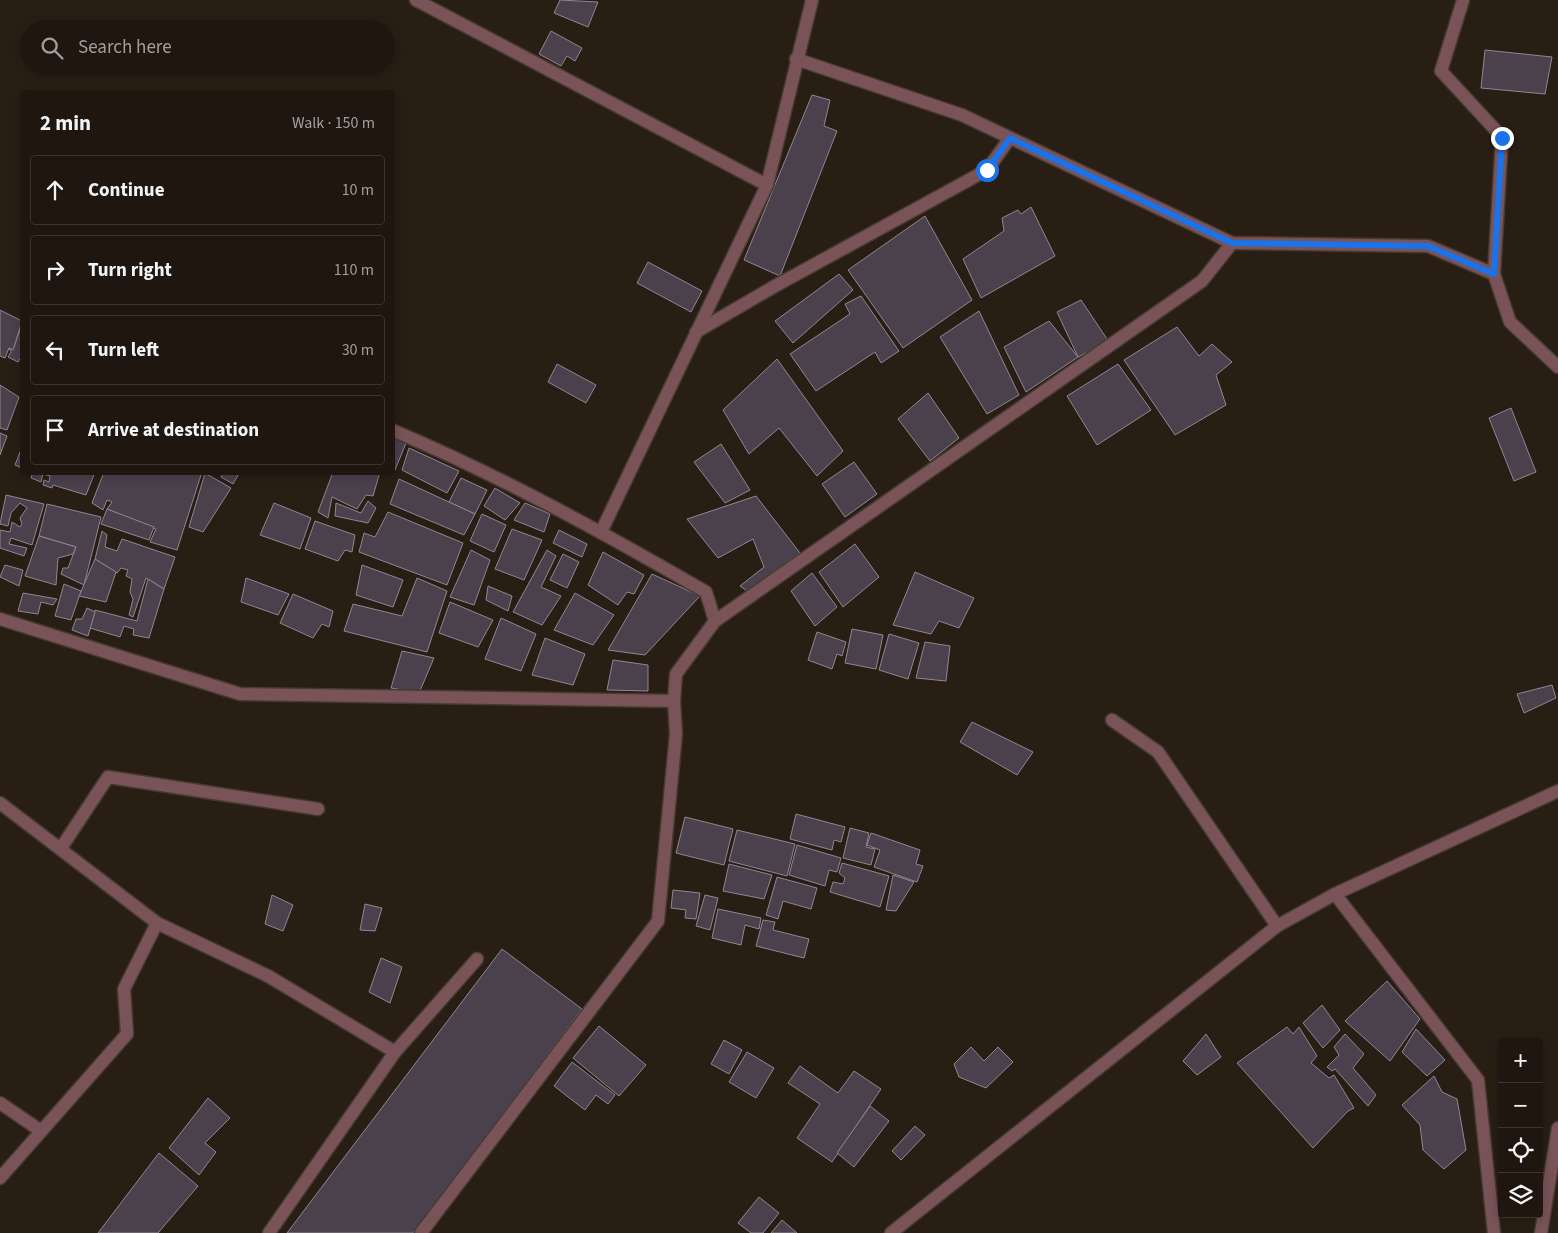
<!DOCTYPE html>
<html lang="en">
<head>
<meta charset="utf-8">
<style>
	:root { --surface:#1e160f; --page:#2b231d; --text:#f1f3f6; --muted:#a19f9e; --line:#3c352f }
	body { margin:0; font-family:"Source Sans 3",sans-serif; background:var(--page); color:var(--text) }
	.controls { position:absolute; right:15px; bottom:15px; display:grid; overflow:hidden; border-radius:5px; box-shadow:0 2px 12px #0003 }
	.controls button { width:45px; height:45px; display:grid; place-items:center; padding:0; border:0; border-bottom:1px solid var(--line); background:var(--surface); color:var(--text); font:25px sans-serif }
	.stop { position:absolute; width:15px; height:15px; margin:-11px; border:4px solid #1a73e8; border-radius:50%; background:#fff }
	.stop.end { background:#1a73e8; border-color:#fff; box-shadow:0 1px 5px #0008 }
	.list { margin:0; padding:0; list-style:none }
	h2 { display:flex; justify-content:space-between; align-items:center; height:65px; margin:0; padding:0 20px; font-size:21px }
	h2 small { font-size:16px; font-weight:400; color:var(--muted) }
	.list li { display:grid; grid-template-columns:32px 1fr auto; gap:15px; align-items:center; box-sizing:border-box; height:70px; margin:0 10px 10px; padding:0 10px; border:1px solid var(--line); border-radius:5px }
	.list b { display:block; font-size:19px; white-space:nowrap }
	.list em { font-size:16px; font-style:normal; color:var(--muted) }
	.icon { flex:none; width:28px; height:28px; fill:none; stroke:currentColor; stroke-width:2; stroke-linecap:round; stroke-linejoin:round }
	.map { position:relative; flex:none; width:1558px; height:1233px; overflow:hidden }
	.search { position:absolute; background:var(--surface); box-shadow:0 2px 12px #0003; left:20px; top:20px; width:375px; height:55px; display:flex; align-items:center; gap:12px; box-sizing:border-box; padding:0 18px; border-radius:28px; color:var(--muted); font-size:19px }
	.panel { position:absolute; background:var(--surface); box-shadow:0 2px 12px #0003; left:20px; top:90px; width:375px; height:385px; border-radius:5px }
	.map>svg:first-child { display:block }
</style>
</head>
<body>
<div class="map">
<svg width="1558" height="1233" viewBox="0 0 1558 1233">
	<rect width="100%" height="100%" fill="#281e14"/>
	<g fill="#4b414c" stroke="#918692">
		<path d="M560,0L598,2L588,27L554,13Z"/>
		<path d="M551,31L582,48L575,61L567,56L561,66L539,54Z"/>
		<path d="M1485,50L1552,57L1545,94L1481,88Z"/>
		<path d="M812,95L830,100L824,126L837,131L780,276L744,260Z"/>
		<path d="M1031,207L1055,256L981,298L963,259L1004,231L1002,218L1018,210L1021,214Z"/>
		<path d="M925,216L972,300L903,348L848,270Z"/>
		<path d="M648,262L702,291L691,312L637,283Z"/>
		<path d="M839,274L853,290L793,343L775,321Z"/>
		<path d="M861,296L899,351L881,363L875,352L816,391L790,354L850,314L845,304Z"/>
		<path d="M1081,300L1109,342L1078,357L1057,312Z"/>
		<path d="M0,310L22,321L13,350L9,348L5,358L0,356Z"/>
		<path d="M979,311L1019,395L987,414L940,337Z"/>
		<path d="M1049,321L1078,357L1026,392L1004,347Z"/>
		<path d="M22,324V356L18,362L8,357L11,352L9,348L13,350Z"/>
		<path d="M1177,327L1199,356L1212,344L1232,362L1216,375L1226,405L1175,435L1124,360Z"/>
		<path d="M777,359L843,451L817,476L779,428L749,454L723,410Z"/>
		<path d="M557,364L596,385L586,403L548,382Z"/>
		<path d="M1118,364L1151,410L1097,445L1067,396Z"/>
		<path d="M0,385L19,397L7,430L0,428Z"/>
		<path d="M928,393L959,438L930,461L898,419Z"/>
		<path d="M1511,408L1536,472L1514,481L1489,418Z"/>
		<path d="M0,433L7,436L0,455Z"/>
		<path d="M392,437L406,443L395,470L392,469Z"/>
		<path d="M721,444L750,490L725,503L694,462Z"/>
		<path d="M22,447V468L15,465Z"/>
		<path d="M409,448L459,471L447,493L402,470Z"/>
		<path d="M854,462L877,494L845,517L822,484Z"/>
		<path d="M33,472H95L86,495L53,485L52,488L43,485L44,480L49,482L50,476L43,474L41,482L31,478Z"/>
		<path d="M104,472H202L177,550L150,542L156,529L107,509L112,502L107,500L103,510L92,503Z"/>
		<path d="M224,472H240L233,484L221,477Z"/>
		<path d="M333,472H380L373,496L366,495L357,509L332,497L328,518L318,512Z"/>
		<path d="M205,473L231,488L203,532L189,527Z"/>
		<path d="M461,478L487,490L475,514L449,502Z"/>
		<path d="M399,479L475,514L464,535L390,504Z"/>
		<path d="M495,488L520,503L505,520L484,506Z"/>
		<path d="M6,495L44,504L32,545L11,538L9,544L27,548L24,556L0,548V530L10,532L12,522L20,527L22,524L20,518L27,508L20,503L11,513L8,526L0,524Z"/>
		<path d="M756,496L800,553L747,591L740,586L764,567L753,539L718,558L687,519Z"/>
		<path d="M368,501L376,508L368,523L335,516L336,503L361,513Z"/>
		<path d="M274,503L311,518L300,549L260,535Z"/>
		<path d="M525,503L550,514L544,532L514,520Z"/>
		<path d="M47,504L101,517L84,585L61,574L63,568H68L76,547L39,536Z"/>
		<path d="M107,509L154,527L149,540L101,524Z"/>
		<path d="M388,512L463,543L447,585L359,552L364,533L375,537Z"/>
		<path d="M482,514L506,525L494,552L470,541Z"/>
		<path d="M315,521L355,535L352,552L345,550L338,561L305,549Z"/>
		<path d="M512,529L542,540L524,580L495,569Z"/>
		<path d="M559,530L587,544L582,557L553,543Z"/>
		<path d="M102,531L107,535L105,547L117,551L122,539L175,557L164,589L146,578L133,617L129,615L133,599L130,592L132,579L126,576L128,570L121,568L117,573L95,559Z"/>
		<path d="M39,536L76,547L73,554L58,558L56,585L25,576Z"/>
		<path d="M855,544L879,577L843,607L819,572Z"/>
		<path d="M471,550L490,560L474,605L450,597Z"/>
		<path d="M547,550L556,556L541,587L561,596L542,625L513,612Z"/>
		<path d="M603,552L644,575L634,594L627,592L618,605L588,585Z"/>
		<path d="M563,554L579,562L567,588L550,580Z"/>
		<path d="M95,559L116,572L106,602L79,596Z"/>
		<path d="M5,565L23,570L19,586L0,577Z"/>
		<path d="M362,565L403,580L393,607L356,595Z"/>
		<path d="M915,572L974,598L959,628L939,621L931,634L893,625Z"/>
		<path d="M812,573L837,607L815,626L791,591Z"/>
		<path d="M652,574L700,596L645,655L608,650Z"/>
		<path d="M246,578L289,594L278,615L241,602Z"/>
		<path d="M417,578L447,591L427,652L344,631L353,604L402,616Z"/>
		<path d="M148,579L164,589L149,638L133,635L134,629L124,626L120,637L90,628L95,610L137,621Z"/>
		<path d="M64,584L81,591L71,620L55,616Z"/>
		<path d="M488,586L512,596L508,611L486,600Z"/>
		<path d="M23,593L57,599L53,605L41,602L38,614L18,611Z"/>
		<path d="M575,593L614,615L593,645L554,630Z"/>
		<path d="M293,594L333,611L329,627L322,624L313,638L280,623Z"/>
		<path d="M450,602L493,620L478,647L439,633Z"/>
		<path d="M87,608L95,612L88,636L72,630L76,619H82Z"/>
		<path d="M501,618L536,634L521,671L485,659Z"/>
		<path d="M852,629L883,635L876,669L845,663Z"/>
		<path d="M817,632L846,642L842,656L837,654L832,669L808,660Z"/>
		<path d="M889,634L919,643L908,679L879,670Z"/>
		<path d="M545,638L585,654L573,685L532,675Z"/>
		<path d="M925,642L950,646L946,681L916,678Z"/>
		<path d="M402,651L434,658L419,693L391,688Z"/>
		<path d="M613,660L648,665V691L607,690Z"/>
		<path d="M1552,685L1556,698L1524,713L1517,694Z"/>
		<path d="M972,722L1033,752L1017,775L960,742Z"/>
		<path d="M796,814L845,827L841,842L834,840L832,850L790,839Z"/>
		<path d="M685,817L733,829L724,865L676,853Z"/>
		<path d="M850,828L869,833L866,847L875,849L871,865L843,858Z"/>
		<path d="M737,830L795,844L787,876L729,861Z"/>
		<path d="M871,833L920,850L916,864L923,866L917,882L874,867L880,850L867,845Z"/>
		<path d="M797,845L841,858L837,872L829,870L825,886L789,875Z"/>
		<path d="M842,863L889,876L880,907L830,892L833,882L843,884L845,878L839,873Z"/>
		<path d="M729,864L772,875L764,899L723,891Z"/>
		<path d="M893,875L914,882L896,911L886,910Z"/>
		<path d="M777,877L817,888L811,909L783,901L778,919L766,915Z"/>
		<path d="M673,890L700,893L696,919L685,918L686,910L671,908Z"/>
		<path d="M272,895L293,905L283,931L265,924Z"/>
		<path d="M705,895L718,898L710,930L696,926Z"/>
		<path d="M365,904L382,908L375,931L360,930Z"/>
		<path d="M718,909L761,918L759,929L745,925L741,945L712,938Z"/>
		<path d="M763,920L775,922L773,930L809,939L804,958L756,946Z"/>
		<path d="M502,949L582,1009L413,1233H287Z"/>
		<path d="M381,958L402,967L390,1003L369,992Z"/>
		<path d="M1387,981L1420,1019L1390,1061L1345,1021Z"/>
		<path d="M1322,1005L1340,1030L1323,1048L1303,1023Z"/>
		<path d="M599,1026L646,1065L619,1096L573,1058Z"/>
		<path d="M1287,1027L1293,1034L1299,1027L1317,1056L1311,1063L1329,1078L1334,1075L1354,1108L1348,1111L1313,1148L1237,1063Z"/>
		<path d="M1416,1029L1445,1060L1427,1076L1402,1052Z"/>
		<path d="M1206,1034L1221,1057L1197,1075L1183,1061Z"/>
		<path d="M1345,1034L1364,1054L1353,1068L1376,1095L1368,1106L1335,1069L1332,1071L1327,1067L1339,1055L1334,1047Z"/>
		<path d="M724,1040L742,1050L729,1074L711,1064Z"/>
		<path d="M971,1047L984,1061L998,1047L1013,1062L986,1088L959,1077L954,1064Z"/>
		<path d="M747,1052L774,1068L756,1098L729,1082Z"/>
		<path d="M572,1062L615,1095L608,1104L596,1095L585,1110L554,1086Z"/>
		<path d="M800,1066L838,1093L854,1071L881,1089L832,1162L797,1138L820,1104L788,1083Z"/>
		<path d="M1434,1076L1442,1092L1457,1099L1466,1150L1444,1169L1423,1150L1420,1125L1402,1105Z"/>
		<path d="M208,1098L230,1118L205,1143L216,1152L199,1175L169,1148Z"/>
		<path d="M870,1106L889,1121L854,1167L837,1153Z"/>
		<path d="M915,1126L925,1135L901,1160L892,1151Z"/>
		<path d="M159,1153L198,1186L158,1233H98Z"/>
		<path d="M759,1197L779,1213L763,1233H751L738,1223Z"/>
		<path d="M782,1220L797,1233H771Z"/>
	</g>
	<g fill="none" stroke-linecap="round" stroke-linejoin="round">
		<g stroke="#443a31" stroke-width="15">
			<g id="minor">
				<path d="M416,0L767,185"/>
				<path d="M1463,0L1441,71L1502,137L1494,274"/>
				<path d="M796,59L962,115L1232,243L1428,246L1494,274L1510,322L1558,367"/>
				<path d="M696,332L775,286L987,170L1010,138"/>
				<path d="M392,430C501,476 604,533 706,592L715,621"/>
				<path d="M601,532L767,185L812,0"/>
				<path d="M0,619L240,694L674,701L676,734L658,921L421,1233"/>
				<path d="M674,701L676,674L715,621L1202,281L1232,243"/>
				<path d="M1112,720L1158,752L1277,926"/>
				<path d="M0,803L157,923L268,976L395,1052"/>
				<path d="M61,848L108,777L318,809"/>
				<path d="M1335,894L1478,1080L1494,1233"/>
				<path d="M0,1103L41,1131"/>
				<path d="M0,1178L127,1034L124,989L157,923"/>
				<path d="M269,1233L395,1052L477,959"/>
				<path d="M891,1233L1277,926L1335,894L1558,791"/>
				<path d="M1541,1233L1558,1128"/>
			</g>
		</g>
		<use href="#minor" stroke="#795358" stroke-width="12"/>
	</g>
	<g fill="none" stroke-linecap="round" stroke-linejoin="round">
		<path stroke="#1a73e8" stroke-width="6" d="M987,170L1010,138L1232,243L1428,246L1494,274L1502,138"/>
	</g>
</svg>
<div class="controls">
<button>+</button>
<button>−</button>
<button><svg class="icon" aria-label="locate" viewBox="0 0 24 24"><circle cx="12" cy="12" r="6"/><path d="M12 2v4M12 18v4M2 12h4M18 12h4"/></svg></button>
<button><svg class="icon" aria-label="layers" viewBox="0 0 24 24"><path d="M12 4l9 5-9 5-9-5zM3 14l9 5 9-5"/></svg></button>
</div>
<div class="stop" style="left:987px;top:170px"></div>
<div class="stop end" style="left:1502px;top:138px"></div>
<div class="search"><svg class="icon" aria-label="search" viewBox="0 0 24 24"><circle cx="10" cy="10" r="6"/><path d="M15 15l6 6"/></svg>Search here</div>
<section class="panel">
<h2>2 min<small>Walk · 150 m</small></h2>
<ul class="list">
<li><svg class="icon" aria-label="ahead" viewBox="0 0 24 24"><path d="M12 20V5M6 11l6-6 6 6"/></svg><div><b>Continue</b></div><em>10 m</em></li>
<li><svg class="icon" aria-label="right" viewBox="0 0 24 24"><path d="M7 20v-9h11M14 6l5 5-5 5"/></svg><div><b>Turn right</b></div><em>110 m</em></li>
<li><svg class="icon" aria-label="left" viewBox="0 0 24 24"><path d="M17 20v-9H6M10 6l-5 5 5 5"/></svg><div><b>Turn left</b></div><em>30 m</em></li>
<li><svg class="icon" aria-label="arrive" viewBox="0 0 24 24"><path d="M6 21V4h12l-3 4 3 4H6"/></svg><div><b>Arrive at destination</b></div></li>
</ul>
</section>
</div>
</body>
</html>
